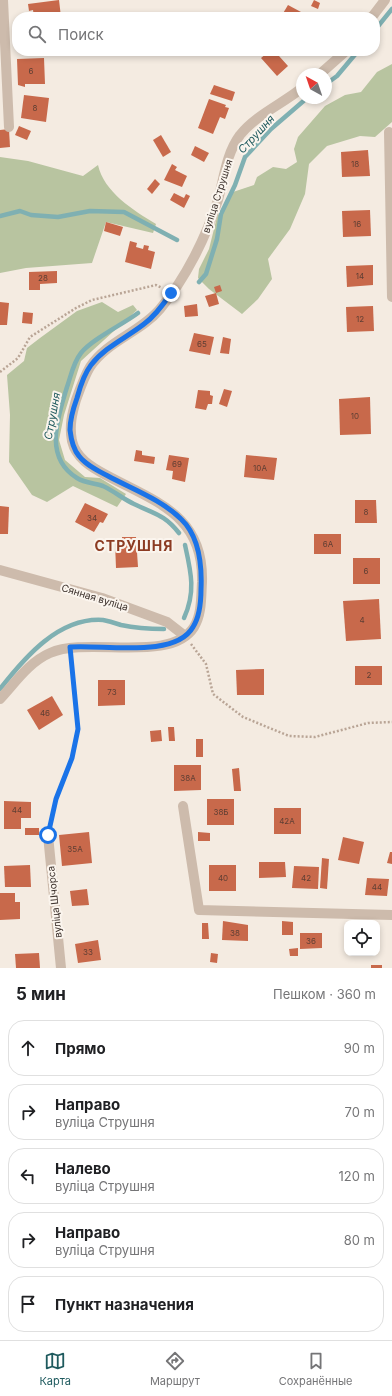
<!DOCTYPE html>
<html lang="ru">
<head>
<meta charset="utf-8">
<style>
	:root { --surface:#fff; --page:#f6f6f6; --text:#202124; --muted:#757577; --line:#e0e0e0; --accent:#1f5a5e }
	body { margin:0; font-family:Inter,sans-serif; background:var(--page); color:var(--text) }
	.controls { position:absolute; right:12px; bottom:12px; display:grid; overflow:hidden; border-radius:8px; box-shadow:0 2px 6px #0003 }
	.controls button { width:36px; height:36px; display:grid; place-items:center; padding:0; border:0; border-bottom:1px solid var(--line); background:var(--surface); color:var(--text); font:20px sans-serif }
	.compass { position:absolute; left:296px; top:68px; width:36px; height:36px; border-radius:50%; background:var(--surface); box-shadow:0 2px 6px #0003; rotate:320deg }
	.stop { position:absolute; width:12px; height:12px; margin:-9px; border:3px solid #1a73e8; border-radius:50%; background:#fff }
	.stop.end { background:#1a73e8; border-color:#fff; box-shadow:0 1px 4px #0008 }
	.list { margin:0; padding:0; list-style:none }
	h2 { display:flex; justify-content:space-between; align-items:center; height:52px; margin:0; padding:0 16px; font-size:17px }
	h2 small { font-size:13px; font-weight:400; color:var(--muted) }
	.list li { display:grid; grid-template-columns:26px 1fr auto; gap:12px; align-items:center; box-sizing:border-box; height:56px; margin:0 8px 8px; padding:0 8px; border:1px solid var(--line); border-radius:16px }
	.list b { display:block; font-size:15px; white-space:nowrap }
	.list p { margin:0; font-size:13px; white-space:nowrap; color:var(--muted) }
	.list em { font-size:13px; font-style:normal; color:var(--muted) }
	.icon { flex:none; width:22px; height:22px; fill:none; stroke:currentColor; stroke-width:2; stroke-linecap:round; stroke-linejoin:round }
	.map { position:relative; flex:none; width:392px; height:968px; overflow:hidden }
	.search { position:absolute; background:var(--surface); box-shadow:0 2px 6px #0003; left:12px; right:12px; top:12px; height:44px; display:flex; align-items:center; gap:10px; box-sizing:border-box; padding:0 14px; border-radius:16px; color:var(--muted); font-size:15px }
	.sheet { height:372px; background:var(--surface) }
	nav { display:flex; justify-content:space-around; align-items:center; box-sizing:border-box; height:56px; border-top:1px solid var(--line); background:var(--surface); font-size:11px; color:var(--muted) }
	nav a { display:grid; justify-items:center; gap:2px }
	nav .on { color:var(--accent) }
	.map>svg:first-child { display:block }
</style>
</head>
<body>
<div class="map">
<svg width="392" height="968" viewBox="0 0 392 968">
	<rect width="100%" height="100%" fill="#f4ebe1"/>
	<g fill="#b8c4a0">
		<path d="M392,64V122L375,137L360,136L327,146L309,164L305,194L290,229L268,259L272,279L258,299L242,314L209,289L198,278L199,269L209,249L217,217L233,192L254,185L257,177L273,167L286,169L297,162L294,149L298,137L325,106L345,95L361,92L377,72Z"/>
		<path d="M0,157L28,161L83,176L98,165C104,192 133,210 156,224L153,233L106,222L92,263L26,268L0,273Z"/>
		<path d="M102,302L118,312L133,305L137,310L81,361L64,415L59,440L65,460L85,477L100,478L126,494L117,507L73,486L47,502L32,495L9,462L10,415L7,375L24,361L27,348L40,338L77,311Z"/>
	</g>
	<g fill="none" stroke-linecap="round" stroke-linejoin="round">
		<g stroke="#7fb0b2" stroke-width="4.5">
			<path d="M375,30L392,9"/>
			<path d="M326,84L337,76L358,51"/>
			<path d="M0,216L20,211L31,215L58,217L90,211L124,212L177,240"/>
			<path d="M199,282L206,274L217,239L221,214L235,185L245,157L271,129L307,98"/>
			<path d="M138,313C122,325 92,339 81,353C73,363 71,376 67,387C58,417 43,457 77,478C85,483 94,483 103,486C114,491 123,499 134,504C154,514 164,514 179,533"/>
			<path d="M184,618C196,592 191,572 185,545"/>
			<path d="M0,689C25,657 59,617 103,620C109,621 115,623 121,625C135,628 149,629 164,629"/>
		</g>
	</g>
	<g fill="#c8694b">
		<path d="M59,0L61,17H34L33,10L29,11L28,4Z"/>
		<path d="M314,0L320,3L318,9L311,6Z"/>
		<path d="M288,5L301,12L298,17L282,15Z"/>
		<path d="M274,51H285L279,56L288,66L277,76L261,58L267,53L269,55Z"/>
		<path d="M44,58L45,84H25V87L18,85L17,59Z"/>
		<path d="M214,85L235,92L232,101L210,94Z"/>
		<path d="M24,95L49,98L46,122L21,118Z"/>
		<path d="M209,99L226,105L225,107L229,108L225,119L220,117L213,134L198,128Z"/>
		<path d="M19,126L31,131L27,140L15,135Z"/>
		<path d="M9,129L10,147L0,148V130Z"/>
		<path d="M161,135L171,152L163,157L153,140Z"/>
		<path d="M195,146L209,153L204,162L191,155Z"/>
		<path d="M368,150L370,176L342,177L341,152Z"/>
		<path d="M172,164L177,167L175,170L187,176L182,187L164,180Z"/>
		<path d="M155,179L160,184L152,194L147,189Z"/>
		<path d="M174,193L184,198L186,194L190,196L184,208L170,200Z"/>
		<path d="M370,210L371,236L343,237L342,211Z"/>
		<path d="M106,222L123,227L120,236L104,231Z"/>
		<path d="M130,241L137,243L136,247L143,249L144,245L149,246L148,250L155,252L151,269L125,262Z"/>
		<path d="M373,265V285L347,287L346,266Z"/>
		<path d="M57,271V283L40,284V290H29V272Z"/>
		<path d="M220,285L222,291L216,293L219,304L209,307L205,296L216,293L214,287Z"/>
		<path d="M0,302L9,303L7,325H0Z"/>
		<path d="M197,304L198,316L185,317L184,306Z"/>
		<path d="M373,306L374,331L347,332L346,307Z"/>
		<path d="M23,312L33,313L32,324L22,323Z"/>
		<path d="M194,333L214,337L210,355L189,351Z"/>
		<path d="M223,337L231,339L229,354L220,353Z"/>
		<path d="M224,389L232,391L227,407L219,404Z"/>
		<path d="M198,390L210,391V395L213,396L212,404H208L206,410L195,408Z"/>
		<path d="M370,397L371,434L340,435L339,399Z"/>
		<path d="M136,450L142,451V455L155,457L154,464L134,461Z"/>
		<path d="M169,455L189,458L185,482L172,479L173,471L166,470Z"/>
		<path d="M246,455L277,458L274,480L244,477Z"/>
		<path d="M355,500H376L377,523H355Z"/>
		<path d="M85,503L108,514L103,523L100,522L94,532L75,522Z"/>
		<path d="M0,506L9,507L8,534H0Z"/>
		<rect x="314" y="534" width="27" height="20"/>
		<path d="M122,537H136L138,567L116,568L115,543H122Z"/>
		<rect x="353" y="558" width="27" height="26"/>
		<path d="M379,599L381,639L346,641L343,601Z"/>
		<rect x="355" y="666" width="27" height="19"/>
		<path d="M264,669V695H237L236,670Z"/>
		<path d="M98,680H125V705L98,706Z"/>
		<path d="M52,696L63,715L39,730L27,710Z"/>
		<path d="M168,727H174L175,741H169Z"/>
		<path d="M161,730L162,741L151,742L150,731Z"/>
		<rect x="196" y="739" width="7" height="18"/>
		<path d="M174,765H201V790L174,791Z"/>
		<path d="M239,768L241,791H234L232,769Z"/>
		<rect x="207" y="799" width="27" height="26"/>
		<path d="M4,801L31,802V818H21V829H4Z"/>
		<rect x="274" y="808" width="27" height="26"/>
		<rect x="25" y="828" width="14" height="7"/>
		<path d="M89,832L92,863L62,866L59,835Z"/>
		<path d="M198,832L210,833V841H198Z"/>
		<path d="M343,837L364,842L359,864L338,860Z"/>
		<path d="M390,852H392V864L387,863Z"/>
		<path d="M322,858L329,859L327,889L320,888Z"/>
		<path d="M259,862H285L286,877L259,878Z"/>
		<path d="M30,865L31,887H5L4,866Z"/>
		<rect x="209" y="865" width="27" height="26"/>
		<path d="M294,866L319,867L318,889L292,888Z"/>
		<path d="M367,878L389,879L387,896L365,895Z"/>
		<path d="M87,889L89,905L72,906L70,891Z"/>
		<path d="M0,893H15V902H20V919L0,920Z"/>
		<path d="M223,921L248,925V941L222,940Z"/>
		<path d="M282,921L293,922V935H282Z"/>
		<path d="M202,923H208L209,939H202Z"/>
		<path d="M300,933H322V948L300,949Z"/>
		<path d="M98,940L101,960L78,963L75,944Z"/>
		<path d="M298,948V956H290L289,949Z"/>
		<path d="M39,953L40,968H16L15,954Z"/>
		<path d="M211,953L218,954L217,963L210,962Z"/>
		<rect x="371" y="965" width="11" height="3"/>
	</g>
	<g fill="none" stroke-linecap="round" stroke-linejoin="round">
		<g stroke="#b9a596" stroke-width="2.5" stroke-dasharray="2 2" stroke-linecap="butt">
			<path d="M0,372L18,358L30,337L76,308L92,300L156,285L162,288"/>
			<path d="M191,644L206,664L213,694L243,717L289,736L315,737L368,723L392,722"/>
			<path d="M50,825L56,799L72,758L78,729L71,659"/>
		</g>
		<g stroke="#cdbbac" stroke-width="10">
			<path d="M3,0L9,127"/>
			<path d="M372,17L385,0"/>
			<path d="M320,74L346,51"/>
			<path d="M389,132L392,297"/>
			<path d="M0,570L102,598L167,622L185,636"/>
			<path d="M0,699C15,683 29,662 50,653C88,636 171,664 194,627C202,614 201,597 202,582C204,515 156,502 106,475C91,467 76,458 72,441C69,426 72,414 76,400C80,389 84,377 90,367C107,341 141,332 160,309C186,278 206,237 218,200C224,178 226,154 240,135C256,115 282,104 302,88"/>
			<path d="M183,806L199,910L392,915"/>
			<path d="M48,835L61,968"/>
		</g>
	</g>
	<g fill="none" stroke-linecap="round" stroke-linejoin="round">
		<path stroke="#1a73e8" stroke-width="5" d="M48,835L56,799L72,758L78,729L70,647C102,644 175,659 193,627C200,616 201,602 201,589C202,566 199,536 181,519C162,500 132,489 108,476C98,471 86,465 79,456C73,449 71,439 70,430C70,419 73,409 77,398C80,387 84,374 91,365C105,347 126,338 144,324C155,316 163,305 171,293"/>
	</g>
	<g text-anchor="middle" stroke-width="4" stroke-linejoin="round" paint-order="stroke">
		<g font-size="8" fill="#5e3e33">
			<text x="31" y="74">6</text>
			<text x="35" y="111">8</text>
			<text x="355" y="167">18</text>
			<text x="357" y="227">16</text>
			<text x="360" y="279">14</text>
			<text x="43" y="281">28</text>
			<text x="360" y="322">12</text>
			<text x="202" y="347">65</text>
			<text x="355" y="419">10</text>
			<text x="177" y="467">69</text>
			<text x="260" y="471">10А</text>
			<text x="366" y="515">8</text>
			<text x="92" y="521">34</text>
			<text x="328" y="547">6А</text>
			<text x="366" y="574">6</text>
			<text x="362" y="623">4</text>
			<text x="369" y="678">2</text>
			<text x="112" y="695">73</text>
			<text x="45" y="716">46</text>
			<text x="188" y="781">38А</text>
			<text x="17" y="813">44</text>
			<text x="221" y="815">38Б</text>
			<text x="287" y="824">42А</text>
			<text x="75" y="852">35А</text>
			<text x="223" y="881">40</text>
			<text x="306" y="881">42</text>
			<text x="377" y="890">44</text>
			<text x="235" y="936">38</text>
			<text x="311" y="944">36</text>
			<text x="88" y="955">33</text>
		</g>
		<g font-size="10" fill="#3b302b" stroke="#fbf5ee">
			<text transform="translate(217 196) rotate(-72)" y="4">вуліца Струшня</text>
			<text transform="translate(95 597) rotate(17)" y="4">Сянная вуліца</text>
			<text transform="translate(54 902) rotate(-96)" y="4">вуліца Шчорса</text>
		</g>
		<g font-size="11" font-style="italic" fill="#1f5a5e" stroke="#fbf5ee">
			<text transform="translate(256 134) rotate(-47)" y="4">Струшня</text>
			<text transform="translate(52 416) rotate(-79)" y="4">Струшня</text>
		</g>
		<g font-size="14" font-weight="bold" letter-spacing="1" fill="#8c3b22" stroke="#fbf5ee">
			<text x="134" y="551">СТРУШНЯ</text>
		</g>
	</g>
</svg>
<div class="controls">
<button><svg class="icon" aria-label="locate" viewBox="0 0 24 24"><circle cx="12" cy="12" r="6"/><path d="M12 2v4M12 18v4M2 12h4M18 12h4"/></svg></button>
</div>
<svg class="compass" viewBox="-18 -18 36 36"><path d="M0-13l5 13h-10z" fill="#e53935"/><path d="M0 13l5-13h-10z" fill="#757577"/></svg>
<div class="stop" style="left:48px;top:835px"></div>
<div class="stop end" style="left:171px;top:293px"></div>
<div class="search"><svg class="icon" aria-label="search" viewBox="0 0 24 24"><circle cx="10" cy="10" r="6"/><path d="M15 15l6 6"/></svg>Поиск</div>
</div>
<section class="sheet">
<h2>5 мин<small>Пешком · 360 m</small></h2>
<ul class="list">
<li><svg class="icon" aria-label="ahead" viewBox="0 0 24 24"><path d="M12 20V5M6 11l6-6 6 6"/></svg><div><b>Прямо</b></div><em>90 m</em></li>
<li><svg class="icon" aria-label="right" viewBox="0 0 24 24"><path d="M7 20v-9h11M14 6l5 5-5 5"/></svg><div><b>Направо</b><p>вуліца Струшня</p></div><em>70 m</em></li>
<li><svg class="icon" aria-label="left" viewBox="0 0 24 24"><path d="M17 20v-9H6M10 6l-5 5 5 5"/></svg><div><b>Налево</b><p>вуліца Струшня</p></div><em>120 m</em></li>
<li><svg class="icon" aria-label="right" viewBox="0 0 24 24"><path d="M7 20v-9h11M14 6l5 5-5 5"/></svg><div><b>Направо</b><p>вуліца Струшня</p></div><em>80 m</em></li>
<li><svg class="icon" aria-label="arrive" viewBox="0 0 24 24"><path d="M6 21V4h12l-3 4 3 4H6"/></svg><div><b>Пункт назначения</b></div></li>
</ul>
</section>
<nav>
<a class="on"><svg class="icon" aria-label="map" viewBox="0 0 24 24"><path d="M3 6l6-2 6 2 6-2v14l-6 2-6-2-6 2zM9 4v14M15 6v14"/></svg>Карта</a>
<a><svg class="icon" aria-label="directions" viewBox="0 0 24 24"><path d="M12 3l9 9-9 9-9-9zM9 14v-3h6M13 9l2 2-2 2"/></svg>Маршрут</a>
<a><svg class="icon" aria-label="saved" viewBox="0 0 24 24"><path d="M7 4h10v16l-5-4-5 4z"/></svg>Сохранённые</a>
</nav>
</body>
</html>
